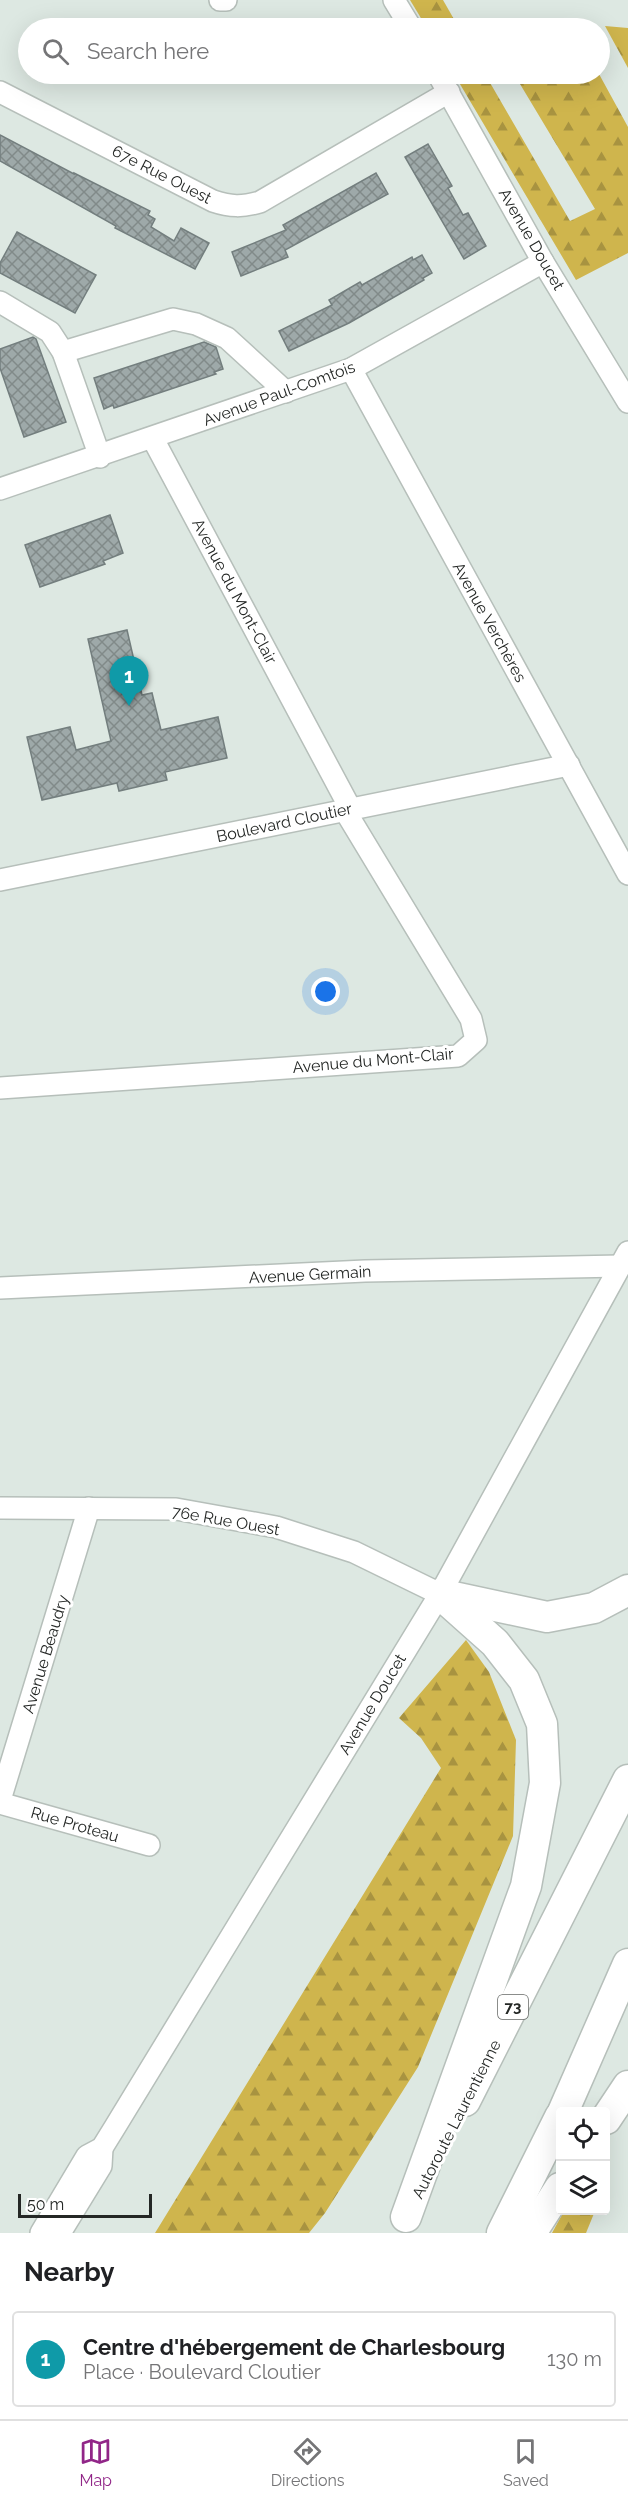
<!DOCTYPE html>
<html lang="en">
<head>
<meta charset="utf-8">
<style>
	:root { --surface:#fff; --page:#f6f6f6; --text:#202124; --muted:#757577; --line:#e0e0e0; --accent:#912688 }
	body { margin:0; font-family:Raleway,sans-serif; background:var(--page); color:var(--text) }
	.controls { position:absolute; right:18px; bottom:18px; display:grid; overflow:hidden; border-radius:6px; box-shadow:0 6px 24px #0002 }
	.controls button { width:54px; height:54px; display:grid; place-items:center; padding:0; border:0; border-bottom:2px solid var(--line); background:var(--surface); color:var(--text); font:30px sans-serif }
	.scale { position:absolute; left:18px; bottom:15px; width:134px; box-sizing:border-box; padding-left:6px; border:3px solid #242725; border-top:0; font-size:16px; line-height:21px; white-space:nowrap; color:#242725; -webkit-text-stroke:4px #fff; paint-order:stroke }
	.you { position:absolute; left:326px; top:992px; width:21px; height:21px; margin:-15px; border:4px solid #fff; border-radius:50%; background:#1a73e8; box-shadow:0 0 0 9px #1a73e833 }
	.badge { display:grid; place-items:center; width:39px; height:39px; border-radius:50%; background:var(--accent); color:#fff; font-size:20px; font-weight:700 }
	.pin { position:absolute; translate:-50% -50px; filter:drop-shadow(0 2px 3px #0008) }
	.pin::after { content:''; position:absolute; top:32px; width:21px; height:18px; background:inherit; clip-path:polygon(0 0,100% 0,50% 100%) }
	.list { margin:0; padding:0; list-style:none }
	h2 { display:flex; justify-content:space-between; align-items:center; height:78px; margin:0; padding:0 24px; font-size:26px }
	h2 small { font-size:20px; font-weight:400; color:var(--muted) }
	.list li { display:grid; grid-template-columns:39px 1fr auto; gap:18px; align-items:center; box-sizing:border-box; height:96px; margin:0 12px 12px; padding:0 12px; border:2px solid var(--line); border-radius:6px }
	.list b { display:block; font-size:22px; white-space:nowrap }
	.list p { margin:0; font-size:20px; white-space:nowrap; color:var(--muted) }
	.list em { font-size:20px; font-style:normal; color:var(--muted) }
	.icon { flex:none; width:33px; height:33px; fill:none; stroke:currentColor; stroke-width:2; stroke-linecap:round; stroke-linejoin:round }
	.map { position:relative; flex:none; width:628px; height:2233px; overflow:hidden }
	.search { position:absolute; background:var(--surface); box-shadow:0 6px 24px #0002; left:18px; right:18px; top:18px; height:66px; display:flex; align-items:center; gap:15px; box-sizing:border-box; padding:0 21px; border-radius:33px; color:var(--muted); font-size:22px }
	.sheet { height:186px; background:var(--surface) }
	nav { display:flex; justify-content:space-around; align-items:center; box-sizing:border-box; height:84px; border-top:2px solid var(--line); background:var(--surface); font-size:16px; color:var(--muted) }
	nav a { display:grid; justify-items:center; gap:3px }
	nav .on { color:var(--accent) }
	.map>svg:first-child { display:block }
</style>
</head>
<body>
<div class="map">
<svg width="628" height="2233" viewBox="0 0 628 2233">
	<defs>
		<pattern id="forest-firs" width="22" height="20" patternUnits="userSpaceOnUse" patternTransform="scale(1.5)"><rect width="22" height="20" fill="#cfb54d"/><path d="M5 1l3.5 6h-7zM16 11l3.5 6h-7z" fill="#a89340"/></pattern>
		<pattern id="building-cross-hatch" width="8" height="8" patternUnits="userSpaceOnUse" patternTransform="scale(1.5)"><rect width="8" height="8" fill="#9ea9a9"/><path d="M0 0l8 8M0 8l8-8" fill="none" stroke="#818a89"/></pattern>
	</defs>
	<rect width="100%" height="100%" fill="#dde8e2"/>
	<g fill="url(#forest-firs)">
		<path d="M410,0H443L459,28H427Z"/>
		<path d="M605,26L628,28V68Z"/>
		<path d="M454,74H485L570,221L595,209L514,74H599L628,127V253L576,280Z"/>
		<path d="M466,1640L489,1672L516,1740L513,1836L418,2067L325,2213L309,2233H155L441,1768L421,1738L399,1718Z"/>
		<path d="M564,2211H595L586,2233H552Z"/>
	</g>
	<g fill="url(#building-cross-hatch)" stroke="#737e7e" stroke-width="1.5">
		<path d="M0,135L74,174V173L150,211L148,215L155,219L151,227L174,241L181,228L209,243L195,269L115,228L116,226L0,161Z"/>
		<path d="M428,144L452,186L448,188L463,215L468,213L486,246L464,259L405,157Z"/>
		<path d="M376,173L388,194L285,250L288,257L241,276L232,252L286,230L283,225Z"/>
		<path d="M17,232L96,275L75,313L0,273V263Z"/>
		<path d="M422,255L432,273L423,278L424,280L349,323L289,351L279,331L332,305L329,300L360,282L362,285L412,257L413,260Z"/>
		<path d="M33,337L36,339L66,422L24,437L0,368V349Z"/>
		<path d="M204,342L216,347L223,369L214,372L216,374L114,408L113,405L104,409L94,378Z"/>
		<path d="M110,515L123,553L103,561L105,564L40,587L25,545Z"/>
		<path d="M127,630L142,695L152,693L161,730L218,717L227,758L165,772L167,780L119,791L117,783L42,800L27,737L70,727L76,750L111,741L88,639Z"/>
	</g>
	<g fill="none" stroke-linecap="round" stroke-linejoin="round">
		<g stroke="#b6bfba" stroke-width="24">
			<g id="minor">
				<path d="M220,0H226"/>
				<path d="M394,0L411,28"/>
				<path d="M438,74L543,262L628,402"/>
				<path d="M0,92L213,201C231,207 242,207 260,202L449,92"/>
				<path d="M0,302L50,332L63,352L100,457"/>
				<path d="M63,352L173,319L196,324L227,338L286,392"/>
				<path d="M351,369L628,874"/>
				<path d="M153,439L350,808"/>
				<path d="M0,489L351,369L543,262"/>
				<path d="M0,880L569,765"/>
				<path d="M0,1088L458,1056L476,1040L471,1019L344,809"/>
				<path d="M0,1288L365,1271L620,1266"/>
				<path d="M0,1508L176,1509L276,1527L354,1552L440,1594"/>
				<path d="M0,1800L89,1508"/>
				<path d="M0,1803L149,1845"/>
				<path d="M41,2233L87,2156L102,2148L115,2127L440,1594L628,1252"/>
				<path d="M60,2233L101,2166L102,2148"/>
			</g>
		</g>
		<g stroke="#b6bfba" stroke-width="33">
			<g id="highway">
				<path d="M444,1595L547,1617L594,1608L628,1590"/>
				<path d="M465,2101L628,1780"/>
				<path d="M563,2112L628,1964"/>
				<path d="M606,2119L628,2086"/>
				<path d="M406,2217L526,1886L545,1783L542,1724L524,1680L495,1643L440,1594"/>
				<path d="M502,2233L560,2117"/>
				<path d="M531,2233L560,2188"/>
			</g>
		</g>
		<use href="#minor" stroke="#fff" stroke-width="21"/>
		<use href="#highway" stroke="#fff" stroke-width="30"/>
	</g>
	<g text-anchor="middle" stroke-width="6" stroke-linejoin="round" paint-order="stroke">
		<rect fill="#fff" stroke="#666866" stroke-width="1.5" x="498" y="1995" width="30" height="24" rx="4.5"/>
		<g font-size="15" font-weight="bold" fill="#242725">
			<text x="513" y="2012">73</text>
		</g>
		<g font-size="16" fill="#242725" stroke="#fff">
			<text transform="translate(162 174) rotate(27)" y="6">67e Rue Ouest</text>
			<text transform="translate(532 239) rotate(60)" y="6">Avenue Doucet</text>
			<text transform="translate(279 393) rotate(-20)" y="6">Avenue Paul-Comtois</text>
			<text transform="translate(235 591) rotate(62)" y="6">Avenue du Mont-Clair</text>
			<text transform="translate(490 622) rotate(61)" y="6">Avenue Verchères</text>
			<text transform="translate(284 822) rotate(-12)" y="6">Boulevard Cloutier</text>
			<text transform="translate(373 1060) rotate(-5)" y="6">Avenue du Mont-Clair</text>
			<text transform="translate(310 1274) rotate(-3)" y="6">Avenue Germain</text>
			<text transform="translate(226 1520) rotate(10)" y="6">76e Rue Ouest</text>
			<text transform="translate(45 1654) rotate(-73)" y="6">Avenue Beaudry</text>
			<text transform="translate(372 1704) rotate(-59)" y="6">Avenue Doucet</text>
			<text transform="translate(75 1824) rotate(16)" y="6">Rue Proteau</text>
			<text transform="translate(456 2119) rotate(-63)" y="6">Autoroute Laurentienne</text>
		</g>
	</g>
</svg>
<div class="controls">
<button><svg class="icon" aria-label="locate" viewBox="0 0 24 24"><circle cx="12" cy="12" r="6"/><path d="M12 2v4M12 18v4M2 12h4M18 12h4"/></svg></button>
<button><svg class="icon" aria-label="layers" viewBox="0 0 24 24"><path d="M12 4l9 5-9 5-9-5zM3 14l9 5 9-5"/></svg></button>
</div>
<div class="scale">50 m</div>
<div class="you"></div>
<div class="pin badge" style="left:129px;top:706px;background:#0f9aa8">1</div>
<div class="search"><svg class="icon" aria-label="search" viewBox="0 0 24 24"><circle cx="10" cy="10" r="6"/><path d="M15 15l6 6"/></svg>Search here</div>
</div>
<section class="sheet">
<h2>Nearby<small></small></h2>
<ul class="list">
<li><span class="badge" style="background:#0f9aa8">1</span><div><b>Centre d'hébergement de Charlesbourg</b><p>Place · Boulevard Cloutier</p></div><em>130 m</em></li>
</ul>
</section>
<nav>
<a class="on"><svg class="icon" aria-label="map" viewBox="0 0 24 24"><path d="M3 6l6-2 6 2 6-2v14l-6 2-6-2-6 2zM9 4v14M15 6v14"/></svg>Map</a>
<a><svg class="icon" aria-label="directions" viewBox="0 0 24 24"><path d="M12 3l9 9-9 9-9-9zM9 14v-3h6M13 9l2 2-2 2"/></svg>Directions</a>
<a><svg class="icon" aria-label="saved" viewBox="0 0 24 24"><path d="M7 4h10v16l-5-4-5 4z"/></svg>Saved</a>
</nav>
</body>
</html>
